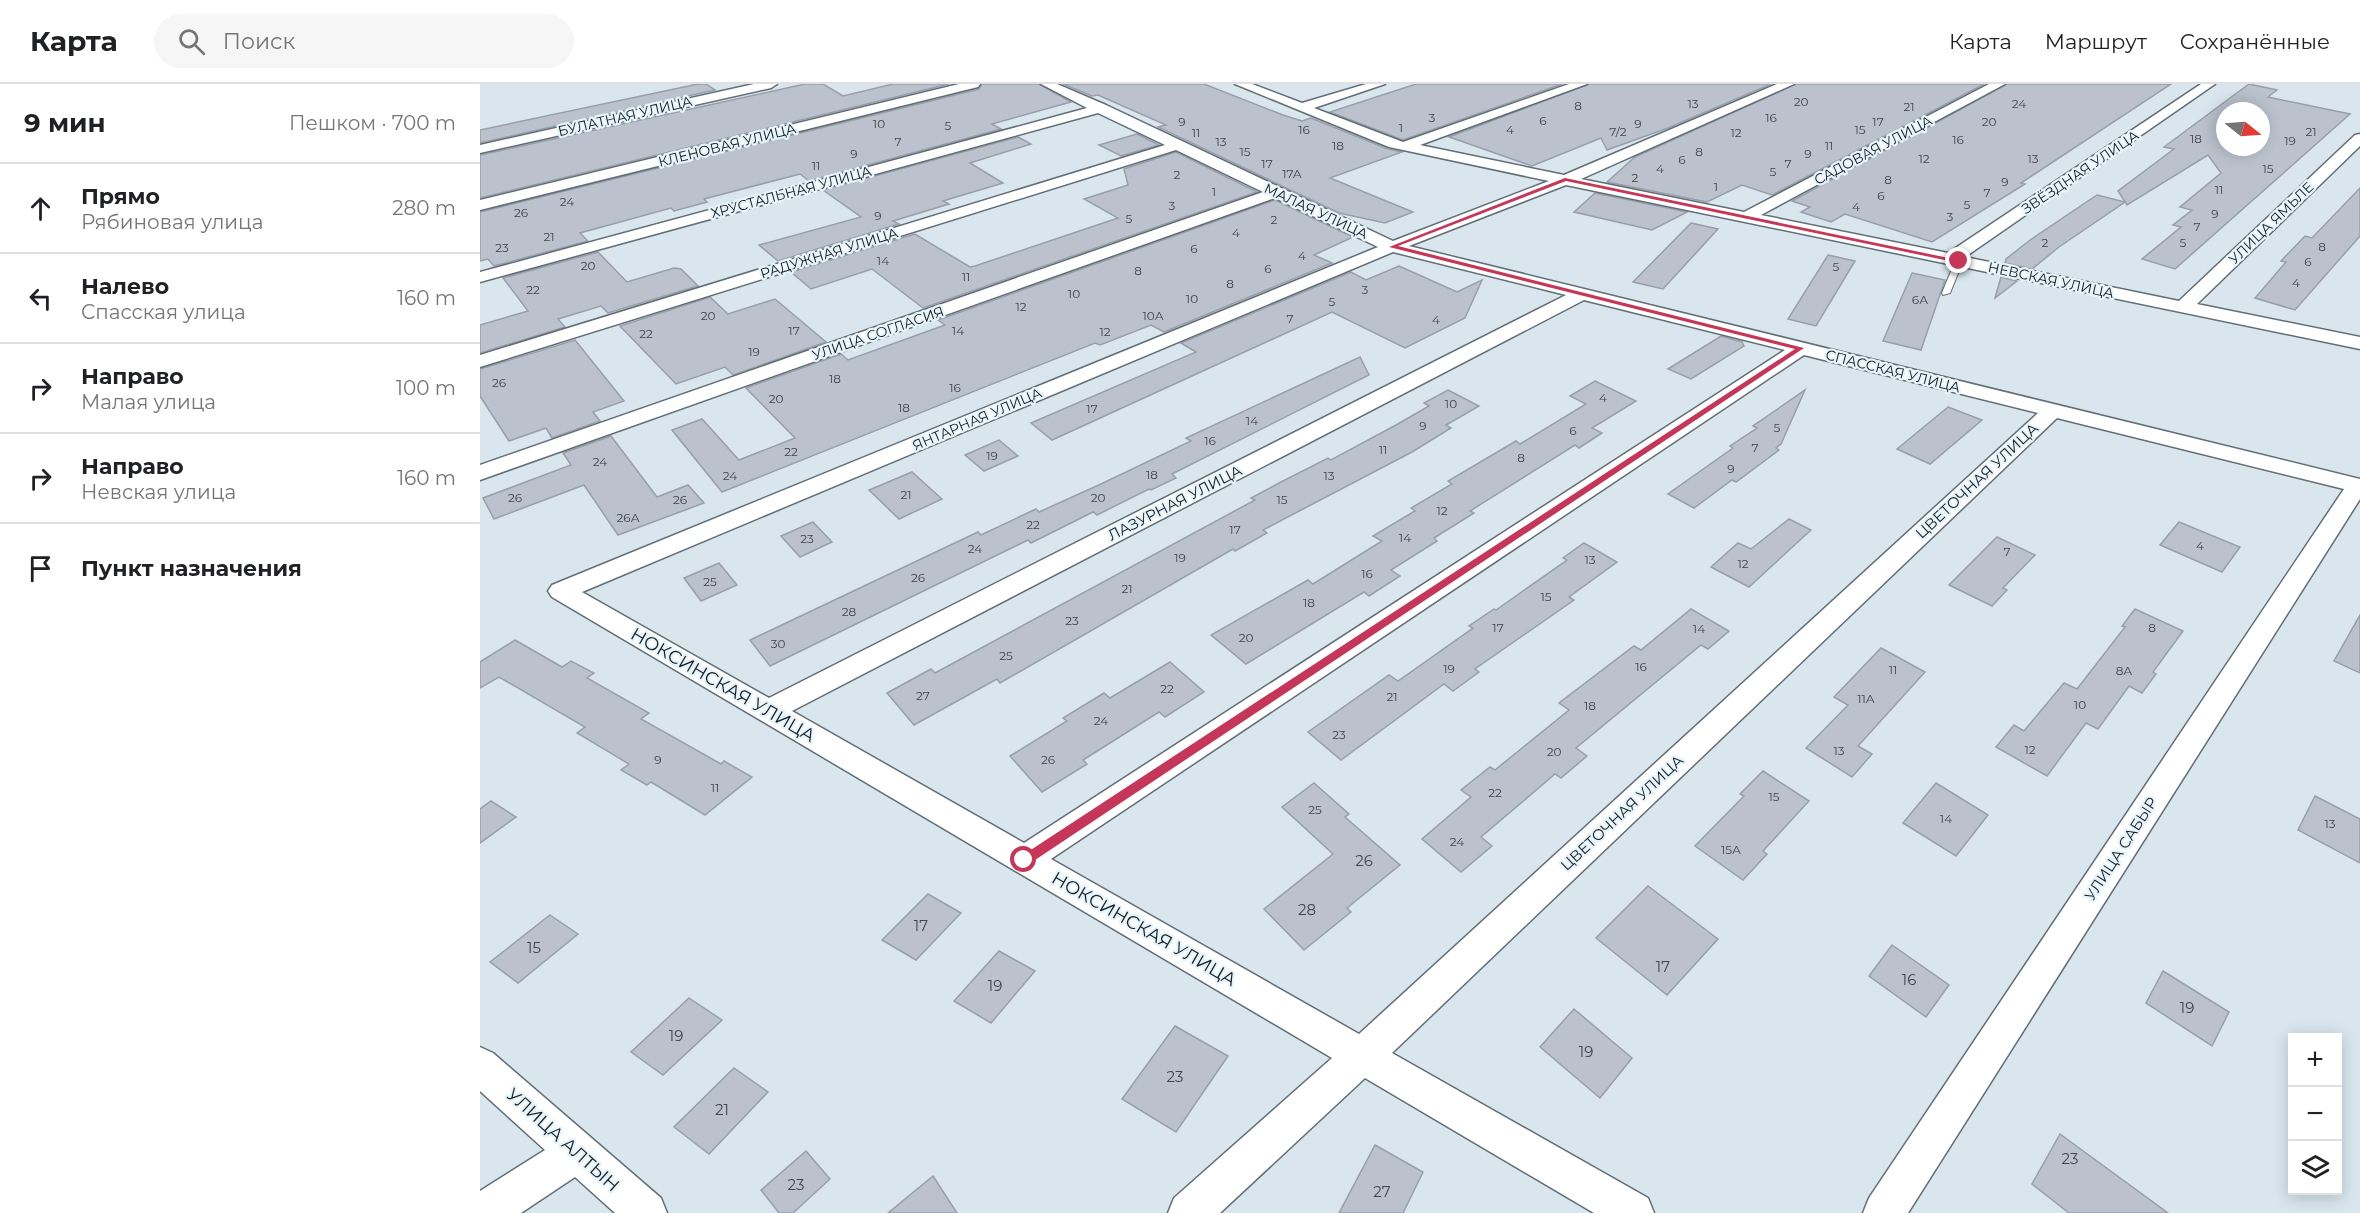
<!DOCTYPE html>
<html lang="ru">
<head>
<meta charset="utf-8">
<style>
	:root { --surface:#fff; --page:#f6f6f6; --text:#202124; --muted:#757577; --line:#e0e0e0 }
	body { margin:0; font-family:Montserrat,sans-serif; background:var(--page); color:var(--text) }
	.controls { position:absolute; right:18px; bottom:18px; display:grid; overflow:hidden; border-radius:0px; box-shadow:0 3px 15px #0003 }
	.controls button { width:54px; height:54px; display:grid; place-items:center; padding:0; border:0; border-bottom:2px solid var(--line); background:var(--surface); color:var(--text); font:30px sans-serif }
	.compass { position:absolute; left:1736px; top:18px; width:54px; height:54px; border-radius:50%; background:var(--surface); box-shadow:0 3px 15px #0003; rotate:107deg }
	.stop { position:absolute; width:18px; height:18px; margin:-14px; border:4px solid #c63659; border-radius:50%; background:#fff }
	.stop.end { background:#c63659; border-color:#fff; box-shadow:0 2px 6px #0008 }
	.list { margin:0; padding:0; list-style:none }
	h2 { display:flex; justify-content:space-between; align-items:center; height:78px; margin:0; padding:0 24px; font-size:26px }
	h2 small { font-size:20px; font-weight:400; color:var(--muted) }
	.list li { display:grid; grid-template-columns:39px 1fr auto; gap:18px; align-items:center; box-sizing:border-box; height:90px; padding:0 24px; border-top:2px solid var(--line) }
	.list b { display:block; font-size:22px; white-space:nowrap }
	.list p { margin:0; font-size:20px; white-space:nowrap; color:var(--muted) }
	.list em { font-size:20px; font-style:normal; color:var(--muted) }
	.icon { flex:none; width:33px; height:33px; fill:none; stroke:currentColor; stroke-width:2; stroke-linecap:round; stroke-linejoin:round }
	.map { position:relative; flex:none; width:1880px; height:1129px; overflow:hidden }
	header { display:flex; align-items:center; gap:36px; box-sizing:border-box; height:84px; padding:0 30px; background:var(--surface); border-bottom:2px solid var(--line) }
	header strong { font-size:28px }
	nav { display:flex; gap:33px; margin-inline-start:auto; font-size:21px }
	.search { width:420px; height:54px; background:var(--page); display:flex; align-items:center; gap:15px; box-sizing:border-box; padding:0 21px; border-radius:33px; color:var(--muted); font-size:22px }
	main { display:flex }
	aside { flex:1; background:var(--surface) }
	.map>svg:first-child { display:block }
</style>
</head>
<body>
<header>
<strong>Карта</strong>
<div class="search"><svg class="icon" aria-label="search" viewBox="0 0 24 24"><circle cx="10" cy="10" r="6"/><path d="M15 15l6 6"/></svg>Поиск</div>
<nav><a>Карта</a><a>Маршрут</a><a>Сохранённые</a></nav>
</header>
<main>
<aside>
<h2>9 мин<small>Пешком · 700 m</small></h2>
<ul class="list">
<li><svg class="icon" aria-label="ahead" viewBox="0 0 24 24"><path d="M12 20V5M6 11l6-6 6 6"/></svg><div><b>Прямо</b><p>Рябиновая улица</p></div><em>280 m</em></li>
<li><svg class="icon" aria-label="left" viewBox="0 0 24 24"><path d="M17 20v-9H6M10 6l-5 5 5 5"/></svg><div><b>Налево</b><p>Спасская улица</p></div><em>160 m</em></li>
<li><svg class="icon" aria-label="right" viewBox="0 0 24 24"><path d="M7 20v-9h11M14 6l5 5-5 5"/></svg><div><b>Направо</b><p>Малая улица</p></div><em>100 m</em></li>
<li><svg class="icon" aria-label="right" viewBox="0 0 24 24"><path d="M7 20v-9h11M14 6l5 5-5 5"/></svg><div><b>Направо</b><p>Невская улица</p></div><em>160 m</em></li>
<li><svg class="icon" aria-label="arrive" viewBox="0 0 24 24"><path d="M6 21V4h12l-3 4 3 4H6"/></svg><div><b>Пункт назначения</b></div></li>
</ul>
</aside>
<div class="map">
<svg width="1880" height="1129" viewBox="0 0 1880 1129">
	<rect width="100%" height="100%" fill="#d9e6ee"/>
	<g fill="#bbc2cd" stroke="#999faa" stroke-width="1.5" fill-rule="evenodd">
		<path d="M218,0H226L235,6L0,59V46Z"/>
		<path d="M325,0H343L363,12L413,0H469L0,114V71Z"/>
		<path d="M502,0H559L591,18L512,40L521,45L329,97L320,90L224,115L227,118L194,127L191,124L100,149L108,157L14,182L8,175L0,177V128L499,5Z"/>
		<path d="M583,0H724L803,31L822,37L831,34L908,65L922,68L850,94L933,128L905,139L859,129L678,43L686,41L618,11L612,12Z"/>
		<path d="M936,0H1082L923,56L850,28Z"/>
		<path d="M1109,0H1291L1188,44L1127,66L1121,54L1052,82L969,53Z"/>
		<path d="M1316,0H1504L1292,111L1262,101L1227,118L1127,98L1155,73Z"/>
		<path d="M1527,0H1691L1541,99L1545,100L1452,158L1365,130L1351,138L1321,128L1330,123L1312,117Z"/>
		<path d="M1769,0L1797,6L1788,13L1870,30L1695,185L1662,175L1701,143L1693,141L1712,126L1700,123L1741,89L1728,71L1647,121L1638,107L1694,65L1684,63ZM1745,27H1781V63H1745Z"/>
		<path d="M657,50L679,61L641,72L619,61Z"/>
		<path d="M538,53L551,60L490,79L523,99L463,117L469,120L413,137L419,140L298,177L279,161L381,133L343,106Z"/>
		<path d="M696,68L777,108L443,224L392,185L331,205L311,188L435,150L490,183L495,182L638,134L604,115L648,101L644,85Z"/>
		<path d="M1880,104V152L1815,226L1775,214L1806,178L1801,177L1825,152L1832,154Z"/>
		<path d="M1115,109L1207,128L1172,146L1094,128Z"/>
		<path d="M1617,111L1645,118L1579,163L1552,185L1525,179L1526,175L1550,156Z"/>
		<path d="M795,116L873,153L834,171L852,179L684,248L671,241L620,261L615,259L242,408L192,346L222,335L259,376L315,354L266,304L361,270L368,276L465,241L458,236Z"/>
		<path d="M1211,139L1238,145L1183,205L1153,198Z"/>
		<path d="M118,168L147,198L194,184L201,185L218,202L128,229L121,222L78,235L85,243L0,269V241L48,227L23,194Z"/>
		<path d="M1348,171L1375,177L1336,242L1308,235Z"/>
		<path d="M919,182L977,208L1002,196L985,234L925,264L852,228L572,356L551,339L716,268L701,259L871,188L886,196Z"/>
		<path d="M1432,189L1465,196L1441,266L1403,257Z"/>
		<path d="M1521,193L1537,197L1515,214Z"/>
		<path d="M230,213L248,230L295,215L346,258L253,291L245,283L196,300L140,242Z"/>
		<path d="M1241,252L1262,258L1264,262L1211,295L1188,285Z"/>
		<path d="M95,256L144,317L113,328L120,337L72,354L66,344L29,357L0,312V285Z"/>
		<path d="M880,273L889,291L692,390L696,394L671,406L669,405L617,431L613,428L551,459L548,456L290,582L270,556L498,448L501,451L556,425L559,428L621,400L711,357L706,354Z"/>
		<path d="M1115,297L1156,317L1112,344L1122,349L1099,364L1095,361L990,427L994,429L954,454L957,457L911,486L920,492L889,512L884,508L766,580L731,551L828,496L833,500L902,457L893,452L935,427L931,424L972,400L968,397L1036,357L1040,360L1106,320L1090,312Z"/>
		<path d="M968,306L999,322L966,341L971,344L932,368L783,446L787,449L755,467L753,465L520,599L517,595L434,641L407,609L451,585L455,589L775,416L771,414L801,398L848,374L851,376L916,341L949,322L944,319Z"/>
		<path d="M1325,306L1301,360L1296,364L1299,366L1256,398L1252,396L1214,424L1188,410L1253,364L1250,362L1277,344L1273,342Z"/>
		<path d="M1468,323L1502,336L1450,380L1417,365Z"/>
		<path d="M131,352L177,413L208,401L224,419L138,451L104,401L14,435L3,414L91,381L83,369Z"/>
		<path d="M519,356L538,372L504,387L485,371Z"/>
		<path d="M432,388L462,415L419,435L389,406Z"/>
		<path d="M1309,435L1331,446L1269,503L1231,483L1258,459L1271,465Z"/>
		<path d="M333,438L352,458L320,473L301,452Z"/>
		<path d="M1699,438L1760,463L1742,488L1680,461Z"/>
		<path d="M1517,453L1555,471L1523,504L1527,506L1512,522L1469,501Z"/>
		<path d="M1104,459L1137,478L1089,513L1094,516L995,585L999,588L973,607L964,600L861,676L828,648L909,591L918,597L993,544L989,542L1014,525L1016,526L1087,476L1083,474Z"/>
		<path d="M239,479L257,501L221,517L204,494Z"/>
		<path d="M1211,525L1249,547L1228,565L1221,561L1096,664L1107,672L1081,694L1075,690L1001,753L1012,762L981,788L942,755L991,713L981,706L1010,683L1015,686L1089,626L1079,619L1154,562L1161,566Z"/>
		<path d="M1655,525L1703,547L1673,588L1676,590L1662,609L1649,602L1618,645L1606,639L1567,692L1516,663L1534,641L1544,647L1584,599L1597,605L1645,543L1642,542Z"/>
		<path d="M1880,531V589L1854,577Z"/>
		<path d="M35,556L82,583L91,577L114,589L107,594L169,629L161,635L241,680L244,677L272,693L225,731L171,698L167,701L141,686L149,680L97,649L105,643L19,593L0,604V578Z"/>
		<path d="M1401,564L1445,588L1378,662L1392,670L1372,693L1326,664L1368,621L1354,613Z"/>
		<path d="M690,578L724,608L685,633L679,628L603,676L607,680L562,708L530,672L587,637L583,634L624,609L630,614Z"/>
		<path d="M1283,687L1329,717L1283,767L1287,770L1263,796L1215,762L1264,712L1260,710Z"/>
		<path d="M834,699L869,730L865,733L920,781L867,824L871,828L824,866L784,825L853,770L802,723Z"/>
		<path d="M1456,699L1508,731L1476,772L1423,739Z"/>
		<path d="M1835,712L1880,735V779L1818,746Z"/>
		<path d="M11,717L36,733L0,759V725Z"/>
		<path d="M1168,802L1238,855L1187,911L1116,854Z"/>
		<path d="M448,810L481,829L436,876L402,856Z"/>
		<path d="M70,831L98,850L38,899L10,878Z"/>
		<path d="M1412,861L1469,901L1446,933L1389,892Z"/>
		<path d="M519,867L555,887L511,939L474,917Z"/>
		<path d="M1683,887L1749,928L1732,962L1666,919Z"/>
		<path d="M209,914L242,936L183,991L151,968Z"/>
		<path d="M1094,925L1152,974L1120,1014L1060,963Z"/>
		<path d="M695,942L748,972L696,1048L642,1015Z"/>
		<path d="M254,984L288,1008L229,1070L194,1043Z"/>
		<path d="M1580,1050L1688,1129H1589L1552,1100Z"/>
		<path d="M895,1061L943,1088L923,1129H859Z"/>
		<path d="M326,1067L350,1095L313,1129H299L281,1106Z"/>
		<path d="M453,1092L477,1129H408Z"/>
	</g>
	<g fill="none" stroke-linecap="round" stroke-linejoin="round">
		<g stroke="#626e75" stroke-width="2">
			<path id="service" d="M1476,175L1483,177L1470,209L1463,211L1462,209Z"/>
		</g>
		<g stroke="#626e75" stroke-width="3">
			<g id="minor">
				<path d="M274,0H297L291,4L0,69V61Z"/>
				<path d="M479,0H500L498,3L0,126V116Z"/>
				<path d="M561,0H577L626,21L913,157L1069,97L909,63L755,0H772L822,19L886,0H905L834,24L923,58L1089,0H1107L940,61L1084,91L1297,0H1314L1101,95L1264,128L1509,0H1525L1281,131L1468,169L1721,0H1735L1485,173L1699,217L1875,51L1880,50V62L1717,220L1880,253V265L1086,101L929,162L1880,395V415L1428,1129H1383L1389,1114L1864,405L1577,334L912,969L1168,1114L1174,1129H1114L885,994L740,1129H688L694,1114L852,974L72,513L68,507L72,501L898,163L795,114L0,396V381L783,108L696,66L0,283V271L685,61L618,29L0,198V188L607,24ZM913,168L1086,211L289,614L102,508ZM1104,216L1305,266L544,759L312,627ZM1324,271L1558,329L879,950L571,775Z"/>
				<path d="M0,963L13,969L181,1114L187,1129H135L95,1093L41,1129H0V1107L65,1066L0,1007Z"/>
			</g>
		</g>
		<use href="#service" fill="#fff" fill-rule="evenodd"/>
		<use href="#minor" fill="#fff" fill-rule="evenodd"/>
	</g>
	<path fill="#c63659" d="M1085,94L1483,177L1479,179L1086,97L918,162L1324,264L549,780H540V773L1315,265L909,163Z"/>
	<g text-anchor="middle" stroke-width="4.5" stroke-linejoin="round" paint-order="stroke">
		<g font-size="12" fill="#40454a">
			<text x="1321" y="22">20</text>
			<text x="1213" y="24">13</text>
			<text x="1539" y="24">24</text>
			<text x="1098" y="26">8</text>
			<text x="1429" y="27">21</text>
			<text x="952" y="38">3</text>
			<text x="1291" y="38">16</text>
			<text x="1063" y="41">6</text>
			<text x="702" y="42">9</text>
			<text x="1398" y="42">17</text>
			<text x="1509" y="42">20</text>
			<text x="399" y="44">10</text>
			<text x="1158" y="44">9</text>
			<text x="468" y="46">5</text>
			<text x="921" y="48">1</text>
			<text x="824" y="50">16</text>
			<text x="1030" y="50">4</text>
			<text x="1380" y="50">15</text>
			<text x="1138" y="52">7/2</text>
			<text x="1831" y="52">21</text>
			<text x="716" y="53">11</text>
			<text x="1256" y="53">12</text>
			<text x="1716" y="59">18</text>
			<text x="1478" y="60">16</text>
			<text x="1810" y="61">19</text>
			<text x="418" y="62">7</text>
			<text x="741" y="62">13</text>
			<text x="858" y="66">18</text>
			<text x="1349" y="66">11</text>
			<text x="765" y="72">15</text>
			<text x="1219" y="72">8</text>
			<text x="374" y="74">9</text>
			<text x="1328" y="74">9</text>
			<text x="1444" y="79">12</text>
			<text x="1553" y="79">13</text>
			<text x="1202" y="80">6</text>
			<text x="787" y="84">17</text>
			<text x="1308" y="84">7</text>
			<text x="336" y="86">11</text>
			<text x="1180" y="89">4</text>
			<text x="1788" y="89">15</text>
			<text x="1293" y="92">5</text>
			<text x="812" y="94">17А</text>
			<text x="697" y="95">2</text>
			<text x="1155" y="98">2</text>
			<text x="1408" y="100">8</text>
			<text x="1525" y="102">9</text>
			<text x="1236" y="107">1</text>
			<text x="1739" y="110">11</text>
			<text x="734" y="112">1</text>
			<text x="1507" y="113">7</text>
			<text x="1401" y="116">6</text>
			<text x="87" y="122">24</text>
			<text x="1487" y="125">5</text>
			<text x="692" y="126">3</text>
			<text x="1376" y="127">4</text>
			<text x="41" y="133">26</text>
			<text x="1735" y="134">9</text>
			<text x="398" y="136">9</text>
			<text x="1470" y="137">3</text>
			<text x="649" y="139">5</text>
			<text x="794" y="140">2</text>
			<text x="1717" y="147">7</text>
			<text x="756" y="153">4</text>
			<text x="69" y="157">21</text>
			<text x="1565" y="163">2</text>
			<text x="1703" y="163">5</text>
			<text x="1842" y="167">8</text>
			<text x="22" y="168">23</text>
			<text x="714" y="169">6</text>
			<text x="822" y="176">4</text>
			<text x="403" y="181">14</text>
			<text x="1828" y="182">6</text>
			<text x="108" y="186">20</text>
			<text x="1356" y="187">5</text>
			<text x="788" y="189">6</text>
			<text x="658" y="191">8</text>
			<text x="486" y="197">11</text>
			<text x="1816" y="203">4</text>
			<text x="750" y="204">8</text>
			<text x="53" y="210">22</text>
			<text x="885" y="210">3</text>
			<text x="594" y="214">10</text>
			<text x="712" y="219">10</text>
			<text x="1440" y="220">6А</text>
			<text x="852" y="222">5</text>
			<text x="541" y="227">12</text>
			<text x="228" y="236">20</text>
			<text x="673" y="236">10А</text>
			<text x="810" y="239">7</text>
			<text x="956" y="240">4</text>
			<text x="314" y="251">17</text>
			<text x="478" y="251">14</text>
			<text x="625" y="252">12</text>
			<text x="166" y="254">22</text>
			<text x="274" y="272">19</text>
			<text x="355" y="299">18</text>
			<text x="19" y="303">26</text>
			<text x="475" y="308">16</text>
			<text x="1123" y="318">4</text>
			<text x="296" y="319">20</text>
			<text x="971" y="324">10</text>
			<text x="424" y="328">18</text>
			<text x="612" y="329">17</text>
			<text x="772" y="341">14</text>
			<text x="943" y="346">9</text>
			<text x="1297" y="348">5</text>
			<text x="1093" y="351">6</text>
			<text x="730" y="361">16</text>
			<text x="1275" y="368">7</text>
			<text x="903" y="370">11</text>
			<text x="311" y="372">22</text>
			<text x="512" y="376">19</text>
			<text x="1041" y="378">8</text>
			<text x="120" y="382">24</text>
			<text x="1251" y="389">9</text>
			<text x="672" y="395">18</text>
			<text x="250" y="396">24</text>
			<text x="849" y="396">13</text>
			<text x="426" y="415">21</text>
			<text x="35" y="418">26</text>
			<text x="618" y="418">20</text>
			<text x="200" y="420">26</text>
			<text x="802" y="420">15</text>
			<text x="962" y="431">12</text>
			<text x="148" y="438">26А</text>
			<text x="553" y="445">22</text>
			<text x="755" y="450">17</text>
			<text x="925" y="458">14</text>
			<text x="327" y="459">23</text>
			<text x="1720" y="466">4</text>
			<text x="495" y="469">24</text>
			<text x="1527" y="472">7</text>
			<text x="700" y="478">19</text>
			<text x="1110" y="480">13</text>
			<text x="1263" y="484">12</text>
			<text x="887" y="494">16</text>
			<text x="438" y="498">26</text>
			<text x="230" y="502">25</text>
			<text x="647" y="509">21</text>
			<text x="1066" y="517">15</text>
			<text x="829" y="523">18</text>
			<text x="369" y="532">28</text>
			<text x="592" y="541">23</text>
			<text x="1018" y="548">17</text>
			<text x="1672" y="548">8</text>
			<text x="1219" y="549">14</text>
			<text x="766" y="558">20</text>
			<text x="298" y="564">30</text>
			<text x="526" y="576">25</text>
			<text x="1161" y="587">16</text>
			<text x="969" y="589">19</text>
			<text x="1413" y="590">11</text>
			<text x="1644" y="591">8А</text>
			<text x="687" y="609">22</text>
			<text x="443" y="616">27</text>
			<text x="912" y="617">21</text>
			<text x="1386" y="619">11А</text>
			<text x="1600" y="625">10</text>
			<text x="1110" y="626">18</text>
			<text x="621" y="641">24</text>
			<text x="859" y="655">23</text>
			<text x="1550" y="670">12</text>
			<text x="1359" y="671">13</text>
			<text x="1074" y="672">20</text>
			<text x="178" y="680">9</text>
			<text x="568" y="680">26</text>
			<text x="235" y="708">11</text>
			<text x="1015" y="713">22</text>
			<text x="1294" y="717">15</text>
			<text x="835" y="730">25</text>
			<text x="1466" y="739">14</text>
			<text x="1850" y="744">13</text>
			<text x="977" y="762">24</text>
			<text x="1251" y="770">15А</text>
		</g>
		<g font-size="14" fill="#171b1e" stroke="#e6f4fc">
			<text transform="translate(145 32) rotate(-13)" y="5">БУЛАТНАЯ УЛИЦА</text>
			<text transform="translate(247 61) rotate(-14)" y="5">КЛЕНОВАЯ УЛИЦА</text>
			<text transform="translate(1393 66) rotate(-28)" y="5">САДОВАЯ УЛИЦА</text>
			<text transform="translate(1600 88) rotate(-34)" y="5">ЗВЁЗДНАЯ УЛИЦА</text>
			<text transform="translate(311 108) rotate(-15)" y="5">ХРУСТАЛЬНАЯ УЛИЦА</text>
			<text transform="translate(836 127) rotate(25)" y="5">МАЛАЯ УЛИЦА</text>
			<text transform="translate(1791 139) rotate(-44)" y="5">УЛИЦА ЯМЬЛЕ</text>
			<text transform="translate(349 169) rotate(-17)" y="5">РАДУЖНАЯ УЛИЦА</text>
			<text transform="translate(1571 196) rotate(12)" y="5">НЕВСКАЯ УЛИЦА</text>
			<text transform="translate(398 249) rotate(-19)" y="5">УЛИЦА СОГЛАСИЯ</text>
			<text transform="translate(1413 287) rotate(14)" y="5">СПАССКАЯ УЛИЦА</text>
			<text transform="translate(497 335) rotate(-23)" y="5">ЯНТАРНАЯ УЛИЦА</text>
		</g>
		<g font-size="15" fill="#171b1e" stroke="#e6f4fc">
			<text transform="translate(1497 397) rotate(-43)" y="5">ЦВЕТОЧНАЯ УЛИЦА</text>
			<text transform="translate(695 419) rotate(-27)" y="5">ЛАЗУРНАЯ УЛИЦА</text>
			<text transform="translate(1142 729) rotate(-43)" y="5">ЦВЕТОЧНАЯ УЛИЦА</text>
			<text transform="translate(1641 765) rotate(-57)" y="5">УЛИЦА САБЫР</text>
		</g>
		<g font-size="15" fill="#40454a">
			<text x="884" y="782">26</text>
			<text x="827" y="831">28</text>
			<text x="441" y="847">17</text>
			<text x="54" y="869">15</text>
			<text x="1183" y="888">17</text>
			<text x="1429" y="901">16</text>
			<text x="515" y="907">19</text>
			<text x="1707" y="929">19</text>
			<text x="196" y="957">19</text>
			<text x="1106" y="973">19</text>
			<text x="695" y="998">23</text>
			<text x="242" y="1031">21</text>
			<text x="1590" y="1080">23</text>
			<text x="316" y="1106">23</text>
			<text x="902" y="1113">27</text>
		</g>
		<g font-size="18" fill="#171b1e" stroke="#e6f4fc">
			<text transform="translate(243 601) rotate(30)" y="6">НОКСИНСКАЯ УЛИЦА</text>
			<text transform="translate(664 845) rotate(30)" y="6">НОКСИНСКАЯ УЛИЦА</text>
			<text transform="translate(83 1056) rotate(42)" y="6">УЛИЦА АЛТЫН</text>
		</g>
	</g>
</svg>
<div class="controls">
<button>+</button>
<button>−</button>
<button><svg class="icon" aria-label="layers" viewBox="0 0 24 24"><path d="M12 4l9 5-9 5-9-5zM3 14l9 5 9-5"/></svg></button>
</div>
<svg class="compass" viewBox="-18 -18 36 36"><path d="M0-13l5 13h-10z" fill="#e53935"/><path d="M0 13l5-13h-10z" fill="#757577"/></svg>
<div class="stop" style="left:544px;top:776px"></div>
<div class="stop end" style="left:1479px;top:177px"></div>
</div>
</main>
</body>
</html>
